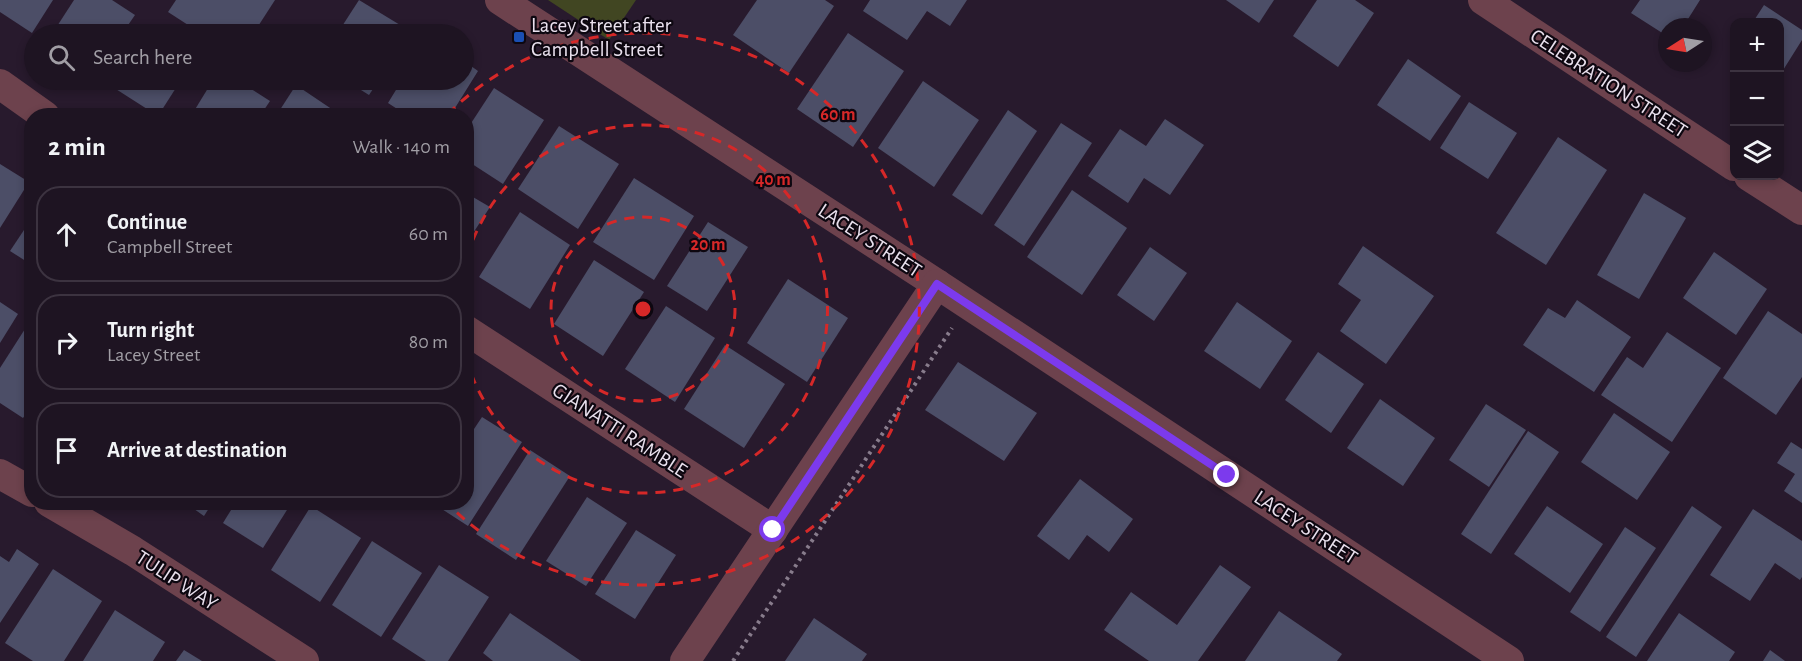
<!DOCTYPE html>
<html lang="en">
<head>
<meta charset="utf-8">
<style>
	:root { --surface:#1e1422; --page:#2b212f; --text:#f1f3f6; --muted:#a19ea5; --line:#3c3340 }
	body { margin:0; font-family:"Alegreya Sans",sans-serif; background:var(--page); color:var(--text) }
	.controls { position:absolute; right:18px; top:18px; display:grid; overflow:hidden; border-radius:12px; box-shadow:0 3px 9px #0003 }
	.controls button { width:54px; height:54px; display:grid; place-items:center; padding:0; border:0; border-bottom:2px solid var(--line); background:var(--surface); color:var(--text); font:30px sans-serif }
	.compass { position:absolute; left:1658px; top:18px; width:54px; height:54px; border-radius:50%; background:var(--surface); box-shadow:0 3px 9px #0003; rotate:258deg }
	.stop { position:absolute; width:18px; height:18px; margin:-14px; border:4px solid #7c3aed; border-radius:50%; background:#fff }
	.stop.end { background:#7c3aed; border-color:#fff; box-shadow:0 2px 6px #0008 }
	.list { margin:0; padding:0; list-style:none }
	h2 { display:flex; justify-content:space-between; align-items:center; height:78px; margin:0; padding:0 24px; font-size:26px }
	h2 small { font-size:20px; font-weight:400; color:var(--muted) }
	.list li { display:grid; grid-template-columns:39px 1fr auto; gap:18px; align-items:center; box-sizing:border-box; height:96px; margin:0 12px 12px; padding:0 12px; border:2px solid var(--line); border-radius:24px }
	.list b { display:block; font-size:22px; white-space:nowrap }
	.list p { margin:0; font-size:20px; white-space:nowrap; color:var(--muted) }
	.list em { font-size:20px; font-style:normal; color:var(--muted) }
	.icon { flex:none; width:33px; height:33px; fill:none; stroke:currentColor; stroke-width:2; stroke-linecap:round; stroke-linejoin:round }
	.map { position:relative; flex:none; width:1802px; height:661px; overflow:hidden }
	.search { position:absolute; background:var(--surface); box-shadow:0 3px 9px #0003; left:24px; top:24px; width:450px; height:66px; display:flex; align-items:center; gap:15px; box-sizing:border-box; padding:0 21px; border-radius:33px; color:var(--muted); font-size:22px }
	.panel { position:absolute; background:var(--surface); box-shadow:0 3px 9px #0003; left:24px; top:108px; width:450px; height:402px; border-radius:24px }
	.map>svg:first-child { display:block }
</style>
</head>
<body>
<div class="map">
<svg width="1802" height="661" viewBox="0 0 1802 661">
	<rect width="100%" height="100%" fill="#281a2d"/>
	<path fill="#414622" d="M548,0H636L609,40Z"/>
	<g fill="#4c4e67">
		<path d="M0,0H53L32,33L0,12Z"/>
		<path d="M74,0H112L135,15L122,34H52Z"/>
		<path d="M176,0H275L253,34H202L168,12Z"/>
		<path d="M359,0L410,31L407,34H337Z"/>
		<path d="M757,0H825L834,6L789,73L733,35Z"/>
		<path d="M870,0H967L950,26L927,11L907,40L863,11Z"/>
		<path d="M1226,0H1274L1259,23Z"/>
		<path d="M1317,0H1355L1374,13L1338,67L1293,36Z"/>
		<path d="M1640,0H1700L1683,27H1667V36L1631,13Z"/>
		<path d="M1764,5L1802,30V40L1780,75V22H1753Z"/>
		<path d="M848,33L904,71L853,147L797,109Z"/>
		<path d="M1408,59L1461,96L1430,141L1377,105Z"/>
		<path d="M464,61L478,71L450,116H408L388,103L402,80H464Z"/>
		<path d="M111,80H181L158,116L108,84Z"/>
		<path d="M213,80H237L270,101L260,116H191Z"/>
		<path d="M345,80H379L369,95Z"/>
		<path d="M923,81L979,120L934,187L878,148Z"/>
		<path d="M296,85L342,116H276Z"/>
		<path d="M494,88L544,120L503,184L466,160V131Z"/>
		<path d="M1469,102L1517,133L1488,179L1440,148Z"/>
		<path d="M1008,110L1037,131L982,215L952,195Z"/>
		<path d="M1165,119L1204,145L1170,195L1144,178L1128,203L1088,176L1120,129L1146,146Z"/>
		<path d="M1061,123L1092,143L1024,246L994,225Z"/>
		<path d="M559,126L619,164L578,229L518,189Z"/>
		<path d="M1558,137L1607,170L1546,265L1496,233Z"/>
		<path d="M0,164L29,182L0,228Z"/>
		<path d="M634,178L694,216L654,280L593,242Z"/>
		<path d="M1072,190L1127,228L1082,295L1027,257Z"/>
		<path d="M466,193L490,207L466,244Z"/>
		<path d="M1644,193L1686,218L1639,299L1597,275Z"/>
		<path d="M520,212L570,245L530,309L479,277Z"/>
		<path d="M32,218V265L10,251Z"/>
		<path d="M708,222L748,247L707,311L667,286Z"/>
		<path d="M1363,246L1434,296L1386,364L1340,331L1361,300L1338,284Z"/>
		<path d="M1150,247L1187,273L1154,321L1117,295Z"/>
		<path d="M1714,252L1767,289L1736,335L1683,298Z"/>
		<path d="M594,260L644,292L603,356L554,324Z"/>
		<path d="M788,279L848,318L807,382L747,343Z"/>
		<path d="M1577,300L1631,337L1594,392L1523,345L1548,308L1565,318Z"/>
		<path d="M0,302L18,314L0,343Z"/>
		<path d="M1237,302L1292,341L1260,389L1204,351Z"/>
		<path d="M666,306L715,338L675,402L625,369Z"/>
		<path d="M1768,311L1802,334V377L1776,415L1723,378Z"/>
		<path d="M32,318V405L23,418L0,403V368Z"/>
		<path d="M1667,332L1721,368L1672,442L1601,395L1627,357L1643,368Z"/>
		<path d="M725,345L785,384L744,448L684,409Z"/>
		<path d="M1318,352L1364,384L1331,433L1285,400Z"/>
		<path d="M958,362L1037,413L1004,461L925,410Z"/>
		<path d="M1380,399L1435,438L1403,486L1347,448Z"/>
		<path d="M1486,404L1526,430L1489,487L1449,460Z"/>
		<path d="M1614,413L1670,452L1637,500L1581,462Z"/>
		<path d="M482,417L522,442L468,526L431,502H466V441Z"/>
		<path d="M1528,431L1559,452L1491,554L1461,534Z"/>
		<path d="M1791,442L1802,449V503L1784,491L1795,474L1777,463Z"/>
		<path d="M530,450L570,476L516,560L476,534Z"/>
		<path d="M1080,479L1133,519L1109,552L1087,535L1069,560L1037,536Z"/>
		<path d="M587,497L627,523L586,586L546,561Z"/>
		<path d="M184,502H213L204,516Z"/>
		<path d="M236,502H292L263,548L223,523Z"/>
		<path d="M311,506L361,538L320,602L271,570Z"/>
		<path d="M1547,506L1603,544L1570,593L1514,554Z"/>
		<path d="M1692,506L1722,527L1636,657L1606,637Z"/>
		<path d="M1753,509L1802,541V577L1800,580L1775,563L1750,601L1710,575Z"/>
		<path d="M1625,527L1656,548L1600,632L1570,612Z"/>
		<path d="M636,530L676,555L635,619L595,594Z"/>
		<path d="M372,541L422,573L381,637L332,605Z"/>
		<path d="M17,549L39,564L0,623V556L9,562Z"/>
		<path d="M439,565L489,597L448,661H426L392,639Z"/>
		<path d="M1220,565L1251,587L1198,661H1149L1104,630L1131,592L1177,625Z"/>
		<path d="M53,569L102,601L64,661H33L5,643Z"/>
		<path d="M115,610L165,642L153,661H83Z"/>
		<path d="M1279,611L1342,654L1337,661H1245Z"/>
		<path d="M510,613L581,661H493L483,653Z"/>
		<path d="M1679,613L1735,652L1729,661H1647Z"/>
		<path d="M814,618L867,654L862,661H785Z"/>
		<path d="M184,650L202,661H176Z"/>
		<path d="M1770,650L1785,661H1763Z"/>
	</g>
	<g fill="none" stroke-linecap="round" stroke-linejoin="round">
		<path stroke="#887c8c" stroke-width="4" stroke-dasharray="3 4.5" stroke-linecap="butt" d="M733,661L952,328"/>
		<g stroke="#6d424d" stroke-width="30">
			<path d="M500,0L937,284L1509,661"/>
			<path d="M1483,0L1734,166"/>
			<path d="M0,84L45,116"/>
			<path d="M1749,176L1802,210"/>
			<path d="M466,330L773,530"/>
			<path d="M0,474L32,492"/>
			<path d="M49,502L133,551L304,661"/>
			<path d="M685,661L937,284"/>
		</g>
	</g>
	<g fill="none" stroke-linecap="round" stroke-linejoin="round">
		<path stroke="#7c3aed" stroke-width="8" d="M773,530L937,284L1227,475"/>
	</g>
	<g fill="none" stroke="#d62828" stroke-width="3" stroke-dasharray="10 8">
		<circle cx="643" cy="309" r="92"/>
		<path d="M467 257A184 184 0 1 1 467 361"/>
		<path d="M448 114A276 276 0 1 1 448 504"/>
	</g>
	<rect fill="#1a4fb4" stroke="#0d0710" stroke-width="2" x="513" y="31" width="12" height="12" rx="3"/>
	<g text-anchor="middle" stroke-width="4.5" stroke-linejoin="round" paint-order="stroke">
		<g font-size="21" fill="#e9e0ed" stroke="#0d0710" text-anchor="start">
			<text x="531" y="32">Lacey Street after<tspan x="531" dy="24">Campbell Street</tspan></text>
		</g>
		<g font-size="21" fill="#e9e0ed" stroke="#0d0710">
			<text transform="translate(1609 83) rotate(33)" y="7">CELEBRATION STREET</text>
			<text transform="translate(870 240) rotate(33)" y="7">LACEY STREET</text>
			<text transform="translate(620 430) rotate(33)" y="7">GIANATTI RAMBLE</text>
			<text transform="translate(1306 527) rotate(33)" y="7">LACEY STREET</text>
			<text transform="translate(177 580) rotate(33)" y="7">TULIP WAY</text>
		</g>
	</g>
	<circle cx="643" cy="309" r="9" fill="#d62828" stroke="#0d0710" stroke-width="3"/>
	<g font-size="18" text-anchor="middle" font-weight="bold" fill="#d62828" stroke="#0d0710" stroke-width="4.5" stroke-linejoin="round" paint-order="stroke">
		<text x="838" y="120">60 m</text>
		<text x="773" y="185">40 m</text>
		<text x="708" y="250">20 m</text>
	</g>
</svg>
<div class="controls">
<button>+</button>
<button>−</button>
<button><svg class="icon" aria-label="layers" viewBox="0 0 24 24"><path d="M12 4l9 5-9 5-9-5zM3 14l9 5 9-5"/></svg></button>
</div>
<svg class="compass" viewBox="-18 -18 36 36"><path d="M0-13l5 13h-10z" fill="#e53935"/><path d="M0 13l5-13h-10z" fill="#a19ea5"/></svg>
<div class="stop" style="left:773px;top:530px"></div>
<div class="stop end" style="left:1227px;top:475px"></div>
<div class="search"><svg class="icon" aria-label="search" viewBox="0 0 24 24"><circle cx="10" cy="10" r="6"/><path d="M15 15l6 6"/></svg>Search here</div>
<section class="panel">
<h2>2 min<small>Walk · 140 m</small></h2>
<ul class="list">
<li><svg class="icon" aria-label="ahead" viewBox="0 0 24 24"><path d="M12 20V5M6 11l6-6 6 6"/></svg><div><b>Continue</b><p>Campbell Street</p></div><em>60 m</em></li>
<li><svg class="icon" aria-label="right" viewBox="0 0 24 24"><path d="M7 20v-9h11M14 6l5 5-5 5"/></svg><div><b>Turn right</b><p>Lacey Street</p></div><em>80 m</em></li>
<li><svg class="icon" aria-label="arrive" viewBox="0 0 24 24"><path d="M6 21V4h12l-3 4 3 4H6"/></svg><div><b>Arrive at destination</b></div></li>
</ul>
</section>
</div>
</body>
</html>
